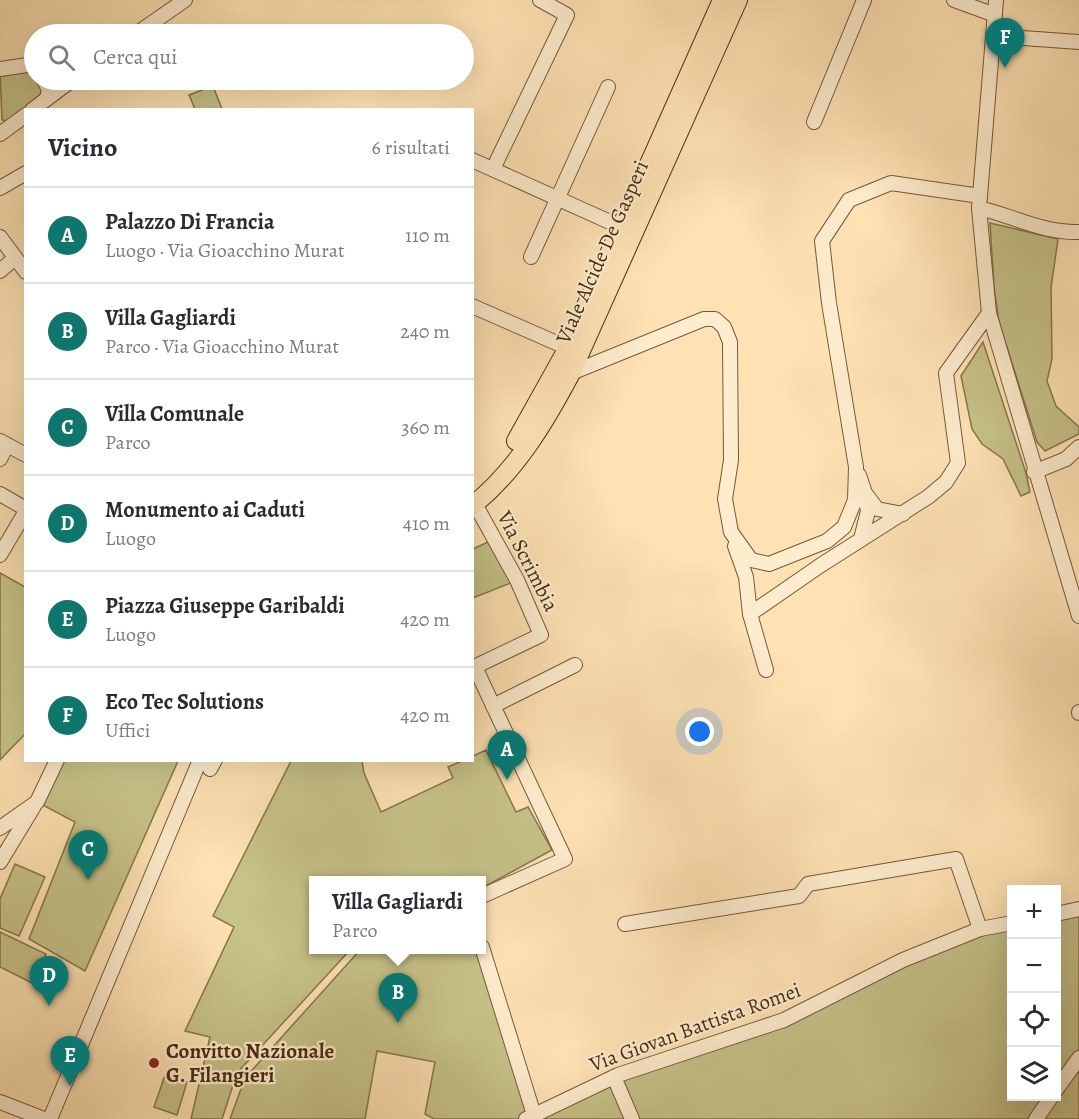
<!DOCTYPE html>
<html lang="it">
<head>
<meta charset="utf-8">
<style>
	:root { --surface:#fff; --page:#f7f7f7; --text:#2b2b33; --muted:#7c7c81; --line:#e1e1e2; --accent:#0f766e }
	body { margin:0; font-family:Alegreya,serif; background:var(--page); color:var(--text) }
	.controls { position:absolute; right:18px; bottom:18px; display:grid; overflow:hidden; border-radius:0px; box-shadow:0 6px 24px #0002 }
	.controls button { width:54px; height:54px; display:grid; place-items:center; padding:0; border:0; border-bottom:2px solid var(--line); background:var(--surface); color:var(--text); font:30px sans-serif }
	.you { position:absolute; left:700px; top:732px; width:21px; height:21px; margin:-15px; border:4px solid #fff; border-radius:50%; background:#1a73e8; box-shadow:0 0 0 9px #1a73e833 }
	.badge { display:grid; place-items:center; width:39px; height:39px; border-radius:50%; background:var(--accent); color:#fff; font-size:20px; font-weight:700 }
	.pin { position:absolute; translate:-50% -50px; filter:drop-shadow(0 2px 3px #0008) }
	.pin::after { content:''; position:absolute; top:32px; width:21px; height:18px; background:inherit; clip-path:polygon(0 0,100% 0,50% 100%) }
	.popup { position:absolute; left:309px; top:876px; width:177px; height:78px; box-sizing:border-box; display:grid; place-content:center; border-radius:0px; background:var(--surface); filter:drop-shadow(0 2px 4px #0005); font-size:20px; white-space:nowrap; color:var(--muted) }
	.popup b { font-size:22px; color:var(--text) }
	.popup::after { content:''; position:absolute; left:50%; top:100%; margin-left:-12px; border:12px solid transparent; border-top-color:var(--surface) }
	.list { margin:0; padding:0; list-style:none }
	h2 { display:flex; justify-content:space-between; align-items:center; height:78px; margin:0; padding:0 24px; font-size:26px }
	h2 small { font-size:20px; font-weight:400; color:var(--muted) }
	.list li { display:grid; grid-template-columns:39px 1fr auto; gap:18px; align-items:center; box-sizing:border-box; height:96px; padding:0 24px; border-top:2px solid var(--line) }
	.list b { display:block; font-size:22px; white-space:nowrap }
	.list p { margin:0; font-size:20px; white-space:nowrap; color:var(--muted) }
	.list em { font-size:20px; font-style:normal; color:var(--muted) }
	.icon { flex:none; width:33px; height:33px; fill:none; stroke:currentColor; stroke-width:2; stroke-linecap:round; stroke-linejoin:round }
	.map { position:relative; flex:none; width:1079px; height:1119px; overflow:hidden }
	.search { position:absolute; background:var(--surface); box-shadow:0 6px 24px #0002; left:24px; top:24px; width:450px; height:66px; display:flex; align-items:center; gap:15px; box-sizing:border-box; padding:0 21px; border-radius:33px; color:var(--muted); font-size:22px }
	.panel { position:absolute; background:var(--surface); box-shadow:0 6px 24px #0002; left:24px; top:108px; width:450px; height:654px; border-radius:0px }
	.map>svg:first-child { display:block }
</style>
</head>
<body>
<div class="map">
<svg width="1079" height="1119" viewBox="0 0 1079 1119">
	<rect width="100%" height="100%" fill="#fee2b3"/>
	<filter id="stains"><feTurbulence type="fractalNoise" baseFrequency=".00333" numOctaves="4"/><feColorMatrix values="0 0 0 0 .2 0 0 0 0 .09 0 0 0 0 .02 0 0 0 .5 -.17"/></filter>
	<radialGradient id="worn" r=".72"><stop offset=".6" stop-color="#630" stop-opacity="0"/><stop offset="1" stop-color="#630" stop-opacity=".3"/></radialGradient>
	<g fill="#c6c288" stroke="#86764b" stroke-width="1.5">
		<path d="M33,70L34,80H44L49,90L14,123L2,120L0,71Z"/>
		<path d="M213,86L222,109H195L189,95Z"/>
		<path d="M990,223L1058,239L1051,288L1052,359L1047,381L1056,406L1079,427V434L1045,451L1037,442L999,322L994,287Z"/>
		<path d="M983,342L1026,473L1030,492L1021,496L1003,459L982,444L972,429L961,376Z"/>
		<path d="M490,541L513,582L473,598V549Z"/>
		<path d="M0,573L25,587L26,733L0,760Z"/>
		<path d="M486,750L516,812L528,807L552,850L482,888V880H314V950H350L237,1073L222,1119H191L210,1037L185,1031L234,927L213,916L291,761H362L364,773L381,812L453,778L448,767L462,761L472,760L473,756Z"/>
		<path d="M57,761H178L85,971L29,939L75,822L37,802Z"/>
		<path d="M15,864L45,877L19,936L0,928V899Z"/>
		<path d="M1079,909V1119H540L614,1077L784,1020L903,960L1011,923L1012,1096H1056L1057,914Z"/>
		<path d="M0,932L46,954L32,983L0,967Z"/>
		<path d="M360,950H479L527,1111L519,1119H434L425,1114L435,1062L377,1051L365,1119H230L245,1078Z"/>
		<path d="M165,1075L187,1082L177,1115L154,1107Z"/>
	</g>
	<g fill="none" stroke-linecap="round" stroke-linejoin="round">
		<g stroke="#755937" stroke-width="16">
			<g id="minor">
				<path d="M954,0L995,15"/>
				<path d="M996,0L979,208L989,313L1079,616"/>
				<path d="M136,34L185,0"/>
				<path d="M993,36L1079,42"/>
				<path d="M0,69L34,64"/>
				<path d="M44,80L49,90L47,98"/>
				<path d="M32,110L72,80"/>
				<path d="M814,122L864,0"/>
				<path d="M0,134L26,115"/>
				<path d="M472,160L621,227"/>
				<path d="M493,169L567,15L540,0"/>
				<path d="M0,188L26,173"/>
				<path d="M979,208C1013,216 1043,233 1079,232"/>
				<path d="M0,237L26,272"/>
				<path d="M531,257L608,87"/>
				<path d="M0,271L15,258"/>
				<path d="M472,306L568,348"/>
				<path d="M571,373L704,319H715L724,327L730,342L731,460L725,499L731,532L751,560L769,564L827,541L844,527L855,500L856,467L829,303L822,241L849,200L891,183L980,196"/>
				<path d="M0,441L26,455"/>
				<path d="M0,459L7,445"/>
				<path d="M1034,472L1066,459L1079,447"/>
				<path d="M859,475L865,493L877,509L903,514"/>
				<path d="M0,494L26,509"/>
				<path d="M861,539L868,511L865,496"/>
				<path d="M735,546L746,577L750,614"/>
				<path d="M0,555L26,511"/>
				<path d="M475,667L565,859L482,896"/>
				<path d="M472,668L541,635L517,580L475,504"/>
				<path d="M766,670L750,614L821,565L928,497L946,482L958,463L946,373L989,313"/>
				<path d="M493,706L575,665"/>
				<path d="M1079,712V713"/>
				<path d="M210,769L215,760"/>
				<path d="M0,828L37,802L57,760"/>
				<path d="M0,862L34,806"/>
				<path d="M1056,914L1079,909"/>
				<path d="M625,924L799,896L808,884L956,859L980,929"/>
				<path d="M482,947L534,1115"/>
				<path d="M614,1077L632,1119"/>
				<path d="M1056,1090L1079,1058"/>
				<path d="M0,1102L44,1119"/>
				<path d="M50,1119L200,760"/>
				<path d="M526,1119L618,1075L784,1020L903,960L980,929L1012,923"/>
				<path d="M1036,1119L1052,1096"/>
			</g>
		</g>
		<g stroke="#472b0e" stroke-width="20">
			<g id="major">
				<path d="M516,441L565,353L722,0"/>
				<path d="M472,506C516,471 545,422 571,373L738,0"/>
			</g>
		</g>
		<use href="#minor" stroke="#feecce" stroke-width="14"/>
		<use href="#major" stroke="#fee2b3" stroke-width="18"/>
	</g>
	<circle fill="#8f2418" stroke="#feecce" stroke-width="2" cx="154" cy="1063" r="6"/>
	<g text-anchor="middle" stroke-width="4.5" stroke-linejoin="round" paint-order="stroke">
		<g font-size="21" fill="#472b0e" stroke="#feecce">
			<text transform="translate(602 252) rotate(-66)" y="7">Viale Alcide De Gasperi</text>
			<text transform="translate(528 561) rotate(63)" y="7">Via Scrimbia</text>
			<text transform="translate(695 1027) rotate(-20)" y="7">Via Giovan Battista Romei</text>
		</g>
		<g font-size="21" font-weight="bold" fill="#472b0e" stroke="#feecce" text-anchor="start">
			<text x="166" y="1058">Convitto Nazionale<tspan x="166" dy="24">G. Filangieri</tspan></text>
		</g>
	</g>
	<rect width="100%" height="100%" filter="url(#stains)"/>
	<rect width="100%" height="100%" fill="url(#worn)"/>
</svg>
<div class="controls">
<button>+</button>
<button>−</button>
<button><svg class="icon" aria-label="locate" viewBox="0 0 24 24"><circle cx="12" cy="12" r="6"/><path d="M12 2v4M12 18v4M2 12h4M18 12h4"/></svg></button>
<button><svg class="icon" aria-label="layers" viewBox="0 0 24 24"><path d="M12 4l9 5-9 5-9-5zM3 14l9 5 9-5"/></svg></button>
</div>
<div class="you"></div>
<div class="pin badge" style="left:507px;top:780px">A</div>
<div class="pin badge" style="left:398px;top:1023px">B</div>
<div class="popup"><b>Villa Gagliardi</b>Parco</div>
<div class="pin badge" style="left:88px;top:880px">C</div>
<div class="pin badge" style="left:49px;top:1006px">D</div>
<div class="pin badge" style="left:70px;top:1086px">E</div>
<div class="pin badge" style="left:1005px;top:68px">F</div>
<div class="search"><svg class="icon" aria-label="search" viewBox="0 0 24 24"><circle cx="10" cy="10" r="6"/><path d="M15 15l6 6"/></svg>Cerca qui</div>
<section class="panel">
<h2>Vicino<small>6 risultati</small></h2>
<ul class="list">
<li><span class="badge">A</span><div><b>Palazzo Di Francia</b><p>Luogo · Via Gioacchino Murat</p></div><em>110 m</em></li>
<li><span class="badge">B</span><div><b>Villa Gagliardi</b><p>Parco · Via Gioacchino Murat</p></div><em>240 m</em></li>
<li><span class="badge">C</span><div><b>Villa Comunale</b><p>Parco</p></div><em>360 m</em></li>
<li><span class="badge">D</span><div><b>Monumento ai Caduti</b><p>Luogo</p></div><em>410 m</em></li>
<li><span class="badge">E</span><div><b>Piazza Giuseppe Garibaldi</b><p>Luogo</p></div><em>420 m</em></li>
<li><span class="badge">F</span><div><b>Eco Tec Solutions</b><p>Uffici</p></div><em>420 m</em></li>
</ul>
</section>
</div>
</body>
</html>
